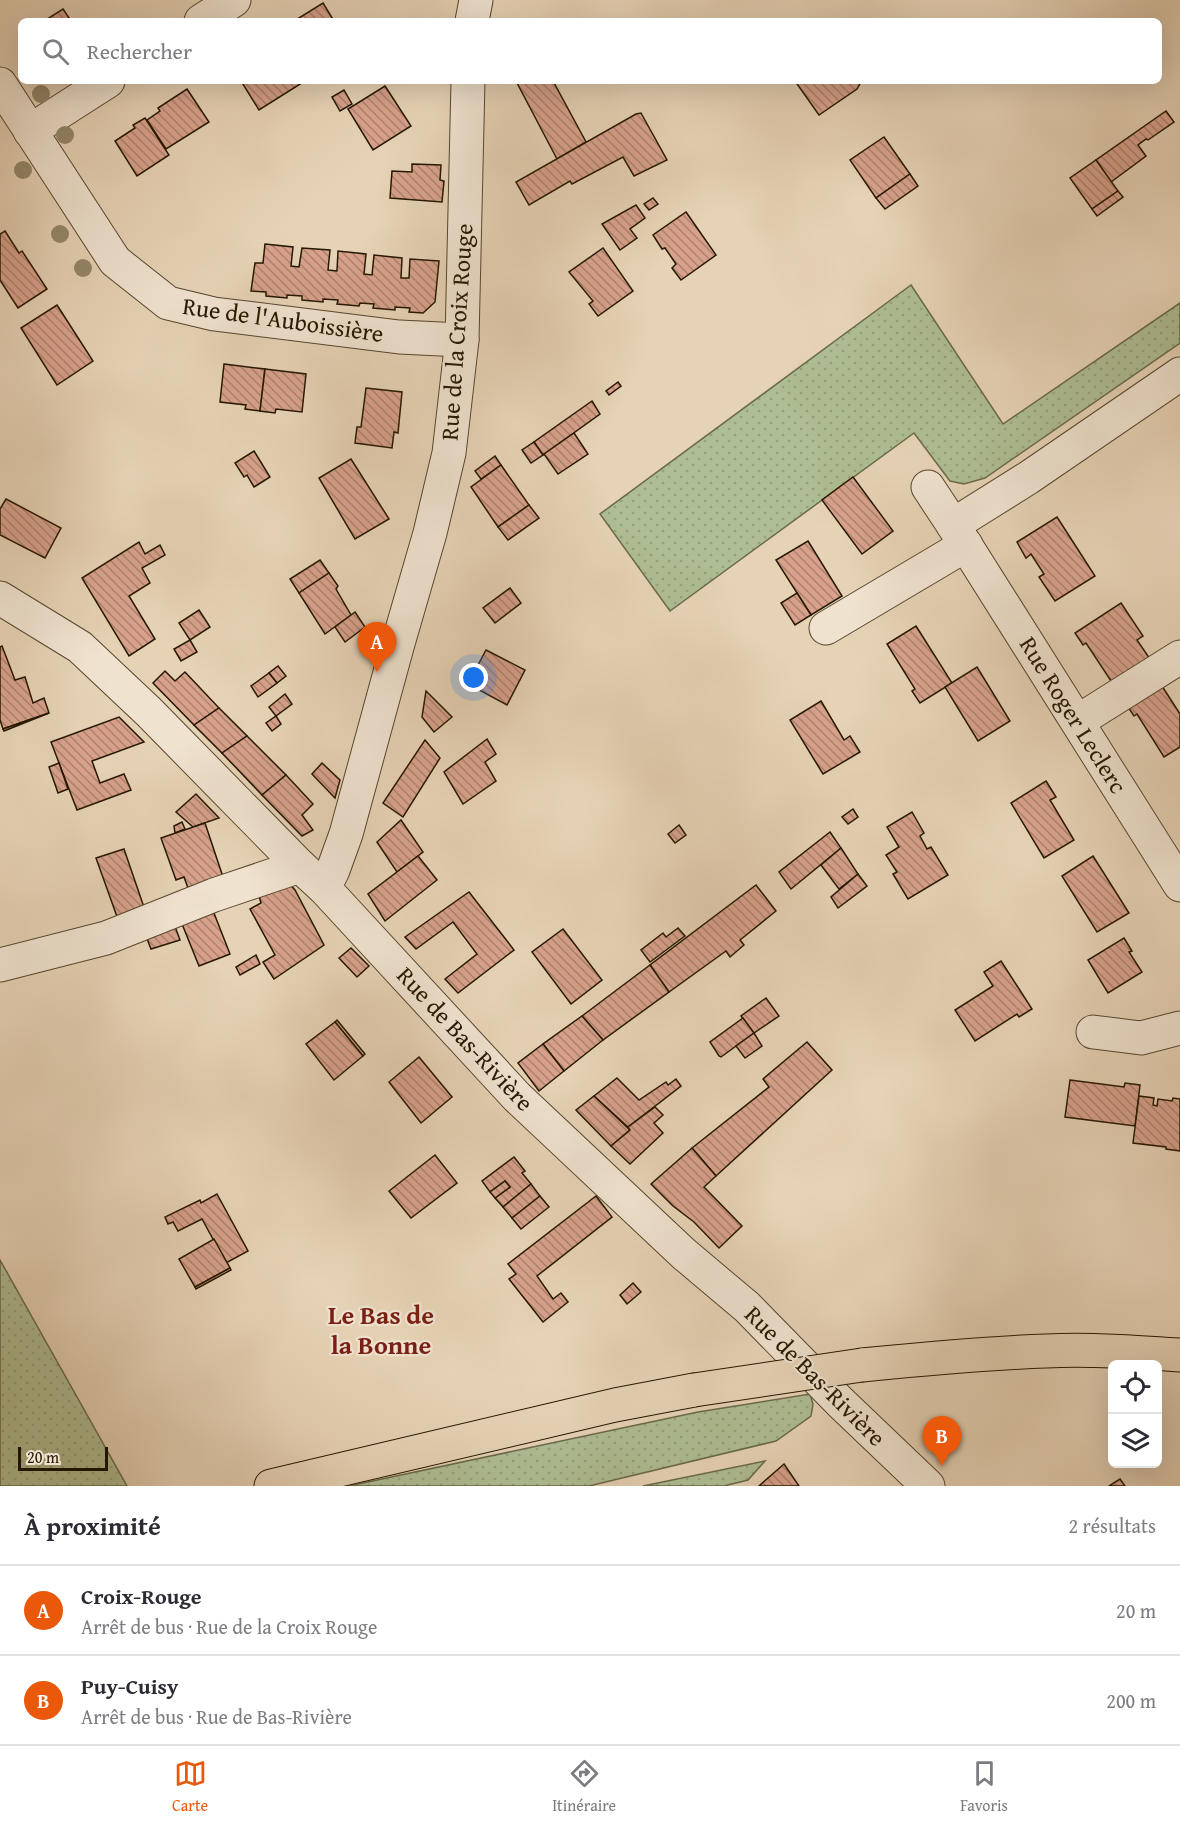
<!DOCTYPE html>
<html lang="fr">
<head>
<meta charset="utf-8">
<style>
	:root { --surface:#fff; --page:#f2f2f3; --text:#2b2b33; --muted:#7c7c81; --line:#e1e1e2; --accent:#ea580c }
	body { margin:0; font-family:"Gentium Book Plus",serif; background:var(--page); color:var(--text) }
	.controls { position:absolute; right:18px; bottom:18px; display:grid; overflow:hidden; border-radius:9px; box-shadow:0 6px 24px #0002 }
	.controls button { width:54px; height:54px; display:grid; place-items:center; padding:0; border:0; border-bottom:2px solid var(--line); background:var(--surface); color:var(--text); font:30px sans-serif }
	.scale { position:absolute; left:18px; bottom:15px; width:90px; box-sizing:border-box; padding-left:6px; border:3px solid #261701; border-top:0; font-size:16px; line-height:21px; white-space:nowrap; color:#261701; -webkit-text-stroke:4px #efe2cf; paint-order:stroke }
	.you { position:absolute; left:474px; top:678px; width:21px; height:21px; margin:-15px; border:4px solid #fff; border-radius:50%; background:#1a73e8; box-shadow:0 0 0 9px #1a73e833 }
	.badge { display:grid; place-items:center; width:39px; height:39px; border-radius:50%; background:var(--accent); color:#fff; font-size:20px; font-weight:700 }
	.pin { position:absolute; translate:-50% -50px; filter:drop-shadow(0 2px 3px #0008) }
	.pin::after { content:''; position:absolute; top:32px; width:21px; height:18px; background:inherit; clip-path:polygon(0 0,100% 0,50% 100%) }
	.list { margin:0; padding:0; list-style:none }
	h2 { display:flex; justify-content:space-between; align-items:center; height:78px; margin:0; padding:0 24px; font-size:26px }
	h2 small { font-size:20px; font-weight:400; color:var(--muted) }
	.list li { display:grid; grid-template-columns:39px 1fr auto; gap:18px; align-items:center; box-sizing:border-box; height:90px; padding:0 24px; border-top:2px solid var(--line) }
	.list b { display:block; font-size:22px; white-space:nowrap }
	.list p { margin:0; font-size:20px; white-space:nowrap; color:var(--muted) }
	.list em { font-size:20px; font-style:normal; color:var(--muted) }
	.icon { flex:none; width:33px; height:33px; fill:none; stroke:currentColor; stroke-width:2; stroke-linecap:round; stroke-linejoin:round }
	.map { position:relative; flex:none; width:1180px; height:1486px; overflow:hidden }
	.search { position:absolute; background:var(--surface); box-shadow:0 6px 24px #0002; left:18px; right:18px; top:18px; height:66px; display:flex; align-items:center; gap:15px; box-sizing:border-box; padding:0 21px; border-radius:9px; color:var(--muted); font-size:22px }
	.sheet { height:258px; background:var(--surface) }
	nav { display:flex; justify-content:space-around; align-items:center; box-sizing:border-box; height:84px; border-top:2px solid var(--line); background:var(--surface); font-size:16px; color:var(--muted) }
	nav a { display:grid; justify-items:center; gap:3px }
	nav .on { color:var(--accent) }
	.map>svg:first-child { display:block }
</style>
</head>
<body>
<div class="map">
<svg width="1180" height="1486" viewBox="0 0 1180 1486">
	<defs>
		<pattern id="grass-dots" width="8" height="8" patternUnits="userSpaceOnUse" patternTransform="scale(1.5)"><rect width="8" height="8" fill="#aebd93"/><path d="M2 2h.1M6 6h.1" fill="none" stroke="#96a27d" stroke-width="1.8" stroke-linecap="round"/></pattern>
		<pattern id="building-back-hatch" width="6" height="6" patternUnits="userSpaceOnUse" patternTransform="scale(1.5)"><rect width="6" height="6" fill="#d7a18b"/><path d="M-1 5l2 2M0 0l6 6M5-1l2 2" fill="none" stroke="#ae826f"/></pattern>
	</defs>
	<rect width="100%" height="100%" fill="#e6d2b5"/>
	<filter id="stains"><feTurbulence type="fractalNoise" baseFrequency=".00333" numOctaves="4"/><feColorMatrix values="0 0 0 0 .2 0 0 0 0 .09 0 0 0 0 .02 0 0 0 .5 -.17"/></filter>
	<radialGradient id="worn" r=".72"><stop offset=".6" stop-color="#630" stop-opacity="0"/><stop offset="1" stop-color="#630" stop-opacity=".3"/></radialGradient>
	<g fill="url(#grass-dots)" stroke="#6a6a4a" stroke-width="1.5">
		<path d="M911,285L1003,424L1180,303V343L985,478L964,484L950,481L914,433L670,611L600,514Z"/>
		<path d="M0,1260L127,1486H0Z"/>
		<path d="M810,1394L813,1404L811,1416L776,1441L589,1486H349L698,1412Z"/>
		<path d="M765,1461L748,1480L724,1486H643Z"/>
	</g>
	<g fill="url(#building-back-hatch)" stroke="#261701" stroke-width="1.5">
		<path d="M323,3L334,21H294Z"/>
		<path d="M63,9L71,21H44Z"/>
		<path d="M241,81H305L259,110Z"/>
		<path d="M516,81H553L586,142L557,159Z"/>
		<path d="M795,81H861V82L857,89L819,115Z"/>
		<path d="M385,86L411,126L373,150L348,109Z"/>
		<path d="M187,89L209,122L166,149L147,120L160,111L158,108Z"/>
		<path d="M344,90L352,104L340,111L332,97Z"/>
		<path d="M1166,111L1174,122L1148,140L1146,139L1138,145L1146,156L1111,182L1096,160Z"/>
		<path d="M641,113L667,160L634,176L623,157L572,184L570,181L529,205L516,182L636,114Z"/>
		<path d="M145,118L169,155L137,176L115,141L135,128L133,125Z"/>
		<path d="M884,137L910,174L876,198L850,160Z"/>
		<path d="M1096,160L1118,191L1092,209L1070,178Z"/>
		<path d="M412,164L441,165L440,180L444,181L442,202L390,198L392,171L412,172Z"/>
		<path d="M910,174L918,186L885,209L876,198Z"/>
		<path d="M1118,191L1123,197L1097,216L1092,209Z"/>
		<path d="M653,198L658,204L649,210L644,204Z"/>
		<path d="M636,205L645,218L630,229L637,238L620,250L602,224Z"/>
		<path d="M686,212L716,255L681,280L672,268L676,264L665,248L662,249L653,235Z"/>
		<path d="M5,231L19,253L22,251L47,289L18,308L0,280V234Z"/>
		<path d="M265,244L293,247L291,266L299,267L302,248L330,250L328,270L337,271L338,251L366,254L364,274L372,275L374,255L402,258L401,278H409L410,259L439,261L435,302L423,313L409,312L410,308L395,307V310L373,308L374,304L360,303L359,306L337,304L338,300L323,299V302L302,300V296L287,295V298L266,296V292L251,291L255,263H263Z"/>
		<path d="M603,248L633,291L598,316L589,304L593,301L569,272Z"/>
		<path d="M57,305L93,361L57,385L21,328Z"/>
		<path d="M224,364L265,369L260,411L245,409L246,405L220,402Z"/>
		<path d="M265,369L306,374L302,412L276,409L275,413L260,411Z"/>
		<path d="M618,382L621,386L609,395L606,391Z"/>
		<path d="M366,388L402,392L398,433L394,432L392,448L355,443L357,427H361Z"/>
		<path d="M592,401L600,414L543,455L534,442Z"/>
		<path d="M574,433L588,454L558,474L544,454Z"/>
		<path d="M534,442L543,455L531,463L522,450Z"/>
		<path d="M254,451L270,477L254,487L247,475L244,477L235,463Z"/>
		<path d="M495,456L501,465L481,479L475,471Z"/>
		<path d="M351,459L389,519L355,539L319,478Z"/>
		<path d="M501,465L529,505L498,527L471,487Z"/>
		<path d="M853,477L893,531L862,554L822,500Z"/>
		<path d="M6,499L61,528L45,558L0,535V509Z"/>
		<path d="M529,505L539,518L508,540L498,527Z"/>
		<path d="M1057,517L1095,576L1055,601L1039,577L1044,574L1031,554L1026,558L1017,542Z"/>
		<path d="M808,541L842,596L811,615L776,560Z"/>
		<path d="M139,542L145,554L160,545L165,555L142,568L150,583L129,596L155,639L129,656L82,578Z"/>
		<path d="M320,560L329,573L299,593L290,579Z"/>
		<path d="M329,573L338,586L336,589L351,615L325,634L299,593Z"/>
		<path d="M510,588L521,603L495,623L483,608Z"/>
		<path d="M797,593L811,615L795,625L781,603Z"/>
		<path d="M1121,603L1143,636L1137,640L1152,662L1115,687L1086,643L1083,645L1075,633Z"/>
		<path d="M199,610L210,627L190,640L179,623Z"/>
		<path d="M355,612L365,627L345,642L335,627Z"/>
		<path d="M916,626L952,683L920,703L912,691L915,689L887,644Z"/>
		<path d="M190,640L197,652L181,661L174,649Z"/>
		<path d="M2,646L15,680L25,677L33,703L44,698L49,713L3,729L0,720V647Z"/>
		<path d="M486,650L525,670L507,705L468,684Z"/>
		<path d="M278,666L286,676L277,683L269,673Z"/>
		<path d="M977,667L1010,721L978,741L945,687Z"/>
		<path d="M165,671L175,681L185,672L219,708L194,725L153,683Z"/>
		<path d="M269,673L277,683L258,697L251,686Z"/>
		<path d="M1160,683L1180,714V747L1164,757L1137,714L1134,716L1126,704Z"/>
		<path d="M426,691L452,717L434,732L422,717Z"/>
		<path d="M285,694L292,704L276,716L269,707Z"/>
		<path d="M821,701L844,740L850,736L860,752L823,774L790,720Z"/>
		<path d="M219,708L247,736L222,753L194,725Z"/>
		<path d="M49,713L4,731L3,729Z"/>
		<path d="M276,716L281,724L272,731L266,723Z"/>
		<path d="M119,717L144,742L92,761L100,783L124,774L131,790L77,810L51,742Z"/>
		<path d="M247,736L286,775L262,795L222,753Z"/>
		<path d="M487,739L496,754L485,762L496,781L463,804L444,772Z"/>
		<path d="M425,740L440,758L403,817L383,803Z"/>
		<path d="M59,763L68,789L58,793L49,767Z"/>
		<path d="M322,763L340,780L335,798L312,774Z"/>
		<path d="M286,775L313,804L302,815L313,830L302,836L262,795Z"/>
		<path d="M1046,781L1056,797L1050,800L1074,840L1044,858L1011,803Z"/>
		<path d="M196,794L219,818L193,827L176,812Z"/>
		<path d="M853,809L858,817L848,824L842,817Z"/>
		<path d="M912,812L924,833L920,836L927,849L931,847L948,875L908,899L893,874L897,872L886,855L899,847L887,827Z"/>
		<path d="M401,820L423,852L397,872L377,842Z"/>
		<path d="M182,822L185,829L175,833L174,826Z"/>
		<path d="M205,823L226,886L192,899L184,877L176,880L161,838Z"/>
		<path d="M679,825L686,835L675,843L668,834Z"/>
		<path d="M830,832L841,848L791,889L779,872Z"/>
		<path d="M841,848L858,874L839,889L821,865Z"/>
		<path d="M124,849L147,916L120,925L96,858Z"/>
		<path d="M418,856L437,880L385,921L368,894Z"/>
		<path d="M1093,856L1129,913L1097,932L1062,876Z"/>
		<path d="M858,874L867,886L838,908L831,897Z"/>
		<path d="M287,881L295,890L324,945L274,979L263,962L275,955L250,909L261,903L258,892Z"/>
		<path d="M756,885L776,911L740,940L744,945L730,957L726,951L669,992L650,965Z"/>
		<path d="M469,892L514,950L458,993L445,979L477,954L453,922L416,949L405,937Z"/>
		<path d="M212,908L230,954L199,966L180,919Z"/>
		<path d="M173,921L180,940L151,949L144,931Z"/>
		<path d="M678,928L685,936L650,962L641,950L663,933L666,937Z"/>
		<path d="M563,929L602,980L571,1004L532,952Z"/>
		<path d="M1124,938L1132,951L1129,952L1142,972L1108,993L1088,960Z"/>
		<path d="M351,948L369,966L357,977L339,958Z"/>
		<path d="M256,955L260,964L240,975L236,967Z"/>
		<path d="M1001,961L1032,1009L1019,1017L1017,1014L975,1041L955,1010L993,986L984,972Z"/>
		<path d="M650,965L669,992L603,1040L582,1016Z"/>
		<path d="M766,998L779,1016L754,1033L741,1016Z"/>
		<path d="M582,1016L603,1040L564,1071L543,1044Z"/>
		<path d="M743,1018L754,1033L721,1057L719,1056L710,1042Z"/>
		<path d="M337,1020L365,1054L363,1056L335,1022Z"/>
		<path d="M335,1022L363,1056L334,1080L306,1044Z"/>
		<path d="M754,1033L762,1046L745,1058L736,1046Z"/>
		<path d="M807,1042L832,1070L716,1176L692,1148L769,1087L763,1079Z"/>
		<path d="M543,1044L564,1071L539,1091L518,1063Z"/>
		<path d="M419,1057L452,1097L421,1123L389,1082Z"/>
		<path d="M617,1078L639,1100L666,1082L668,1085L676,1079L681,1086L628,1127L594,1096Z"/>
		<path d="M1070,1080L1124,1087L1125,1083L1140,1085L1135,1126L1065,1117Z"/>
		<path d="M594,1096L630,1130L611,1146L576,1110Z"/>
		<path d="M1139,1096L1154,1098L1153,1105L1157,1106L1158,1099L1172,1101L1173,1098L1180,1099V1151L1166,1149V1147L1133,1143Z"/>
		<path d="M655,1107L663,1115L654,1123L663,1133L630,1164L611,1146L630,1130L628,1127Z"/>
		<path d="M692,1148L716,1176L704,1187L742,1226L719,1248L694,1222L673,1206L651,1184Z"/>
		<path d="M435,1155L457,1183L411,1218L389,1191Z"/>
		<path d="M514,1157L525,1171L522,1173L531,1184L503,1207L495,1198L510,1187L505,1181L490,1192L482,1181Z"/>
		<path d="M505,1181L510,1187L495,1198L490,1192Z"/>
		<path d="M531,1184L540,1196L512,1218L503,1207Z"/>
		<path d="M217,1194L248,1251L226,1263L202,1219L178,1231L173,1222L168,1224L165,1217L200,1200L201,1203Z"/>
		<path d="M540,1196L549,1207L521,1229L512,1218Z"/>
		<path d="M596,1196L612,1217L537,1276L553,1299L561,1293L568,1302L543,1322L509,1279L516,1274L508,1264Z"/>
		<path d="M214,1239L230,1268L195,1287L179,1259Z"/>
		<path d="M230,1268L231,1270L196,1289L195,1287Z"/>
		<path d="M633,1283L641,1292L627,1304L620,1295Z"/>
		<path d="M784,1464L799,1486H759Z"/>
		<path d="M1120,1479L1125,1486H1109Z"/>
	</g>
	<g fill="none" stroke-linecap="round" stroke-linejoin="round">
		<g stroke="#56462e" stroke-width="35">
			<g id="minor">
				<path d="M201,21L234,0"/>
				<path d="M472,21L476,0"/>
				<path d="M0,84L115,261L168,303L214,314L399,337L462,340"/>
				<path d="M30,131L108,81"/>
				<path d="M928,487L953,525L1028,478L1180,374"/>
				<path d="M953,525L1180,885"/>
				<path d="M0,598L80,647L149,712L300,866L324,888L517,1097L684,1254L747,1307L840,1402L928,1486"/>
				<path d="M826,628L966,545"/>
				<path d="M1079,723L1091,713L1180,657"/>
				<path d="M324,888L333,870L346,834L397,647L430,533L449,453L462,340L468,81"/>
				<path d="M0,965L106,938L214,895L300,866"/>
				<path d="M1093,1032L1141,1038L1180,1028"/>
			</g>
		</g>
		<g stroke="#261701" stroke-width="35">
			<g id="major">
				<path d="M862,1365C923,1359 984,1353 1046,1351C1090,1349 1136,1352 1180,1355"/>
				<path d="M271,1486L615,1405L694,1390"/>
			</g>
		</g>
		<use href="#minor" stroke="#efe2cf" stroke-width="33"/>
		<use href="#major" stroke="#e6d2b5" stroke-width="33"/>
		<g stroke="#261701" stroke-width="35" stroke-linecap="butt">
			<path id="major-bridge" d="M694,1390L862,1365"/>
		</g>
		<use href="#major-bridge" stroke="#e6d2b5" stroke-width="33"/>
	</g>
	<g fill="#93876a">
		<circle cx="41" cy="94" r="9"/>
		<circle cx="65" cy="135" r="9"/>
		<circle cx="23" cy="170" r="9"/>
		<circle cx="60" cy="234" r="9"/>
		<circle cx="83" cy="268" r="9"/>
	</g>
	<g text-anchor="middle" stroke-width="4.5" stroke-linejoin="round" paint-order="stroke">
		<g font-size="24" fill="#261701" stroke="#efe2cf">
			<text transform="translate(283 320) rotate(8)" y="8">Rue de l'Auboissière</text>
			<text transform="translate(457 332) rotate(-86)" y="8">Rue de la Croix Rouge</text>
			<text transform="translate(1073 715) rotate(58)" y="8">Rue Roger Leclerc</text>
			<text transform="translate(465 1039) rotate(47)" y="8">Rue de Bas-Rivière</text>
			<text transform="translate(815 1376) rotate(45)" y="8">Rue de Bas-Rivière</text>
		</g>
		<g font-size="26" font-weight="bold" fill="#7a1f14" stroke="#efe2cf">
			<text x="381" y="1324">Le Bas de<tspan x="381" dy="30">la Bonne</tspan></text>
		</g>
	</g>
	<rect width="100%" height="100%" filter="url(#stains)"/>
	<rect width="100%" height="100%" fill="url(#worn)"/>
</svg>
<div class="controls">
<button><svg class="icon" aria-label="locate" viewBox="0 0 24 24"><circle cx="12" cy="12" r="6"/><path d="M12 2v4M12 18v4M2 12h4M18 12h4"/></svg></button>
<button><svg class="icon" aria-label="layers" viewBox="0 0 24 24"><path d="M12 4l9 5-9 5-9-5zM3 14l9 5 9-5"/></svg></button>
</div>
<div class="scale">20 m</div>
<div class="you"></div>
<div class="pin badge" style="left:377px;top:672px">A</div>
<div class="pin badge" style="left:942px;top:1466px">B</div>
<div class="search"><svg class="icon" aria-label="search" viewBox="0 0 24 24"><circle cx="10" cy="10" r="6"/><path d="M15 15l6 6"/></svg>Rechercher</div>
</div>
<section class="sheet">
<h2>À proximité<small>2 résultats</small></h2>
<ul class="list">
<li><span class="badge">A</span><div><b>Croix-Rouge</b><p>Arrêt de bus · Rue de la Croix Rouge</p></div><em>20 m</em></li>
<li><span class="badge">B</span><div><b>Puy-Cuisy</b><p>Arrêt de bus · Rue de Bas-Rivière</p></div><em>200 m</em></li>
</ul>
</section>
<nav>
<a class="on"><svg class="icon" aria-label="map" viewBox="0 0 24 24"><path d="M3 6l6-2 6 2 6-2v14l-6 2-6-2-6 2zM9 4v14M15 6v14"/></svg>Carte</a>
<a><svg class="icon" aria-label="directions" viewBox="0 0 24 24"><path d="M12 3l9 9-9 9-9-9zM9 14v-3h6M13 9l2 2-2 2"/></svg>Itinéraire</a>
<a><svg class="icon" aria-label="saved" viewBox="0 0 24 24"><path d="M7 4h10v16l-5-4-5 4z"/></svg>Favoris</a>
</nav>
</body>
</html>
